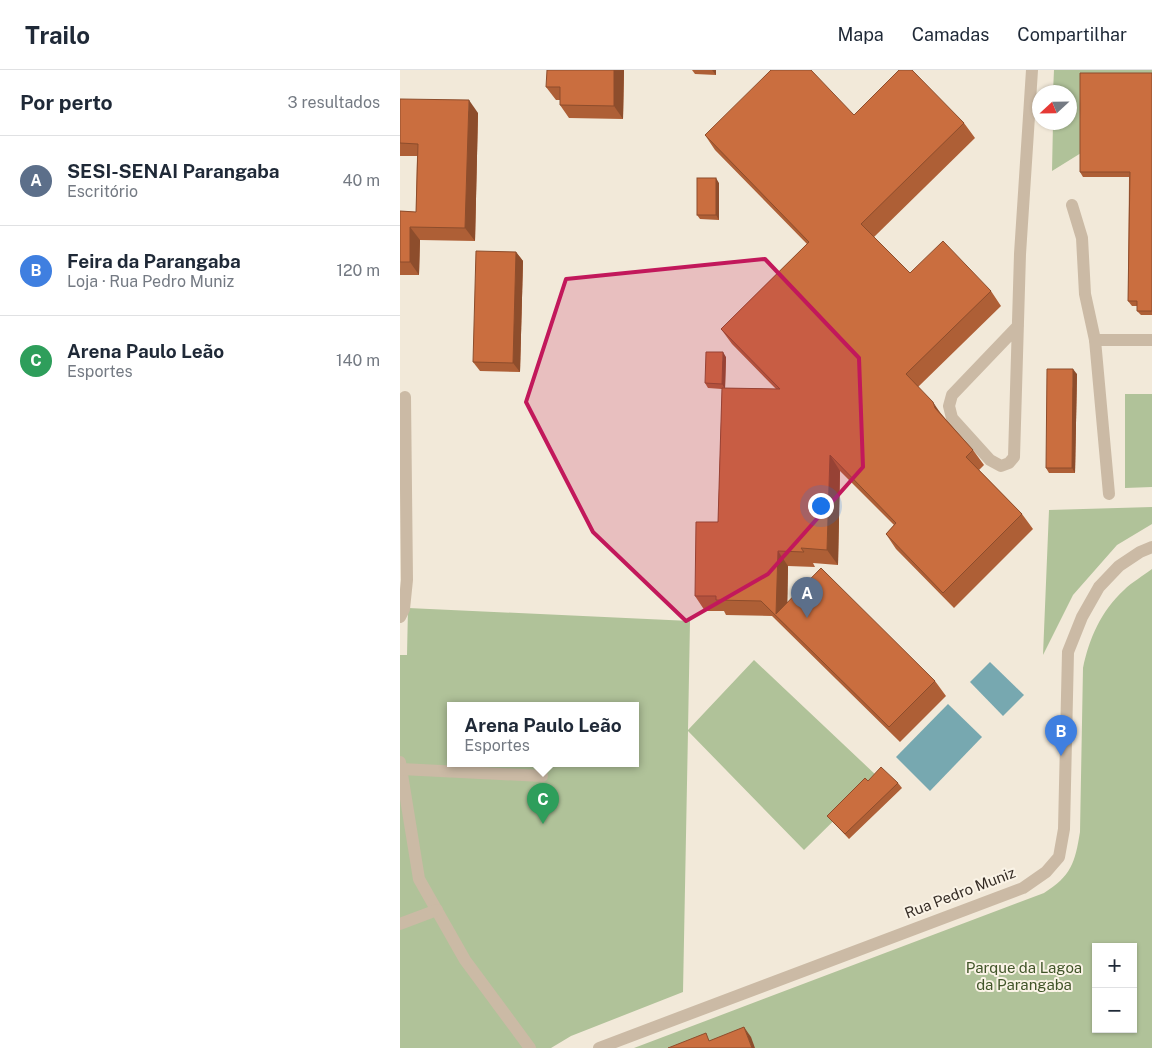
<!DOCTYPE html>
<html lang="pt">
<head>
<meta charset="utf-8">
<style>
	:root { --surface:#fff; --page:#f2f2f3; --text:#1f2937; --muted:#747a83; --line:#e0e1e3; --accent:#1b4f59 }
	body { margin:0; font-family:"Public Sans",sans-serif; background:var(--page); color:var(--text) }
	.controls { position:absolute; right:15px; bottom:15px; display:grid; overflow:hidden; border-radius:0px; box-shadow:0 1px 4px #0004 }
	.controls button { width:45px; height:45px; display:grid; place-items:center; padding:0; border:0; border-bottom:1px solid var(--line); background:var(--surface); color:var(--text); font:25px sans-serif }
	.compass { position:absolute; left:632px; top:15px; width:45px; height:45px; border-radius:50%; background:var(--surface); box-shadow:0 1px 4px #0004; rotate:248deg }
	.you { position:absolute; left:420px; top:435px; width:18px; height:18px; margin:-12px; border:4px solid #fff; border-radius:50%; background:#1a73e8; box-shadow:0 0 0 8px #1a73e833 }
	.badge { display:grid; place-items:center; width:32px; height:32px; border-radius:50%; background:var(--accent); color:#fff; font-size:16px; font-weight:700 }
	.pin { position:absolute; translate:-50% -41px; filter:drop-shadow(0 1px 2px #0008) }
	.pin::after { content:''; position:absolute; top:26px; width:18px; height:15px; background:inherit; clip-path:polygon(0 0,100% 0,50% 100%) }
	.popup { position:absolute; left:47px; top:632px; width:192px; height:65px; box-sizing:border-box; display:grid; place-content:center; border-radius:0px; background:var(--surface); filter:drop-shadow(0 1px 4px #0005); font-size:16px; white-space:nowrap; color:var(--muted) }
	.popup b { font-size:19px; color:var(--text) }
	.popup::after { content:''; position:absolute; left:50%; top:100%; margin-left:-10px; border:10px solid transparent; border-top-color:var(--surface) }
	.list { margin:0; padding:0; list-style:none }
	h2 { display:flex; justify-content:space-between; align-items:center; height:65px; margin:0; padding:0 20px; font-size:21px }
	h2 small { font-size:16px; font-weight:400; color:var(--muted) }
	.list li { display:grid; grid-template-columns:32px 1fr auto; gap:15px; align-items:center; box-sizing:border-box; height:90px; padding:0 20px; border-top:1px solid var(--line) }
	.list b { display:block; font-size:19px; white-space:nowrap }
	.list p { margin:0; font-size:16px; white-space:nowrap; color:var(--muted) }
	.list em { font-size:16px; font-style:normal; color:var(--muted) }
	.map { position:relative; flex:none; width:752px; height:978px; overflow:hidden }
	header { display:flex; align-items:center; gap:30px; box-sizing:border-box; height:70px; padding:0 25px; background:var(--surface); border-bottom:1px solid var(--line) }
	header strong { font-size:24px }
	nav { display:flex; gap:28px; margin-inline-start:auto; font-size:18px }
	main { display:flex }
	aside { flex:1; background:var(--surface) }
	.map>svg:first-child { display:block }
</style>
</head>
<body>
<header>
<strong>Trailo</strong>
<nav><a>Mapa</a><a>Camadas</a><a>Compartilhar</a></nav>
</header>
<main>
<aside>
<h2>Por perto<small>3 resultados</small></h2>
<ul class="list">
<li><span class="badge" style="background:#5c6f8a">A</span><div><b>SESI-SENAI Parangaba</b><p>Escritório</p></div><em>40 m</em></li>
<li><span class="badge" style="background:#3f7fe0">B</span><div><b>Feira da Parangaba</b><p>Loja · Rua Pedro Muniz</p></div><em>120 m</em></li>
<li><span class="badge" style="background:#2e9e5b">C</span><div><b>Arena Paulo Leão</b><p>Esportes</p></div><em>140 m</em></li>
</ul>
</aside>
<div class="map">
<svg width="752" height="978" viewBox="0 0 752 978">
	<rect width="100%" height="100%" fill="#f2e9d9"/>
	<g fill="#b0c299" fill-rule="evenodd">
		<path d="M654,0H752V39L652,101L653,53L670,52V22H653Z"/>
		<path d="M725,324H752V417L725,418Z"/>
		<path d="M752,437V454L717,475L673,525L643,585L649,440Z"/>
		<path d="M752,499V978H234L644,823C671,806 675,793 680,762L683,598C689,569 701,541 724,520C732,512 743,506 752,499ZM696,877H733V959H696Z"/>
		<path d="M8,538L290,551L288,660L354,590L478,707L404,780L288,661L283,922L171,966L151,978H0V585H7ZM51,635H236V693H51Z"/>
	</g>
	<g fill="#77a8b0">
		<path d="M590,592L624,625L603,646L570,612Z"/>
		<path d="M548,634L582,667L530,721L496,687Z"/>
	</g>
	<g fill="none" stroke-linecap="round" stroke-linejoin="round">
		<g stroke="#cbbaa5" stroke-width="12">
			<path d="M672,135L682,168L685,224L695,270H752"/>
			<path d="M618,256L552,325L549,336L552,348L590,390L601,396L609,393L614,387L620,184L632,0"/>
			<path d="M695,270L709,424"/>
			<path d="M0,547L4,539L7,510L5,327"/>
			<path d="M0,692L19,809L65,890L130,978"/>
			<path d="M1,699L142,706"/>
			<path d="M0,854L37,840"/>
			<path d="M199,978L623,818L646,802L659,787L664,759L668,582L682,547L699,517L719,496L740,482L752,477"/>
		</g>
	</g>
	<g fill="#ae5f36">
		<path d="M224,0L223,49L169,48L160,35V30H156L146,17Z"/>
		<path d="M292,0H316V5L295,4Z"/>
		<path d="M752,3V245H741L737,241V236H732L728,231L729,107H683L680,102Z"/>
		<path d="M0,29L78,43L75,171L20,170L19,205H0V141L16,142L17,86H0Z"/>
		<path d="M454,45L564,53L575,68L474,167L510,203L591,221L601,236L518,317L544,347L573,380L584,395L579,400L622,444L633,459L554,538L496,479L486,464L494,455L440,401L438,495L413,493L415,497L388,496L387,532L535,611L546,626L500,672L372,546L326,545L324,541H305L295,526L318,452L322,319L308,318L305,313L326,287L325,318L376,319L332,274L321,259L407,174L315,80L305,65Z"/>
		<path d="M319,113V150L300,149L297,145Z"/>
		<path d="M116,182L123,191L120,302L80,301L73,292Z"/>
		<path d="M677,304L675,403H649L646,398Z"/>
		<path d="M468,711L498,713L502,718L449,769L431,750L427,746Z"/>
	</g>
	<g fill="#8d4d2c">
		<path d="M214,0H224L223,49L214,36Z"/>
		<path d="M312,0H316V5Z"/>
		<path d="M69,30L78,43L75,171L65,158Z"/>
		<path d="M316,108L319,113V150L316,145Z"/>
		<path d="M10,157L20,170L19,205L10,192Z"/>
		<path d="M116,182L123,191L120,302L113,293Z"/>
		<path d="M323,282L326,287L325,319L322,314Z"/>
		<path d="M673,299L677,304L675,403L672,398Z"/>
		<path d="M533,332L543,347L535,338Z"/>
		<path d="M430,385L440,401L438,495L427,480Z"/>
		<path d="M378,481L388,496L387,557L376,544Z"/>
		<path d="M344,957L351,967L355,978H352Z"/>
	</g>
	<g fill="#ca6e3f" stroke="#8d4d2c">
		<path d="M147,0H214V36L160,35V17H146Z"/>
		<path d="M371,0H411L454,45L499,0H512L564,53L461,154L510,203L543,171L591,221L506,304L533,332L535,338L573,380L566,387L622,444L543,523L486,464L496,453L430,385L427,480L401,478L404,482L378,481L376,544L421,498L535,611L489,657L361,531L316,530V526H295L296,452H318L322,318L380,319L321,259L409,172L305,65Z"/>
		<path d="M680,3H752V241H737V231H728L730,102H680Z"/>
		<path d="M0,29L69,30L65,158L10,157V192H0V141L16,142L18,74L0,73Z"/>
		<rect x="297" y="108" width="19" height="37"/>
		<path d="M76,181L116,182L113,293L73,292Z"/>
		<path d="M306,282H323L322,314L305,313Z"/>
		<path d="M647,299H673L672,398H646Z"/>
		<path d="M481,697L498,713L445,764L427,746L465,708L468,711Z"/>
		<path d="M344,957L352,978H268L306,963L309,971Z"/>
	</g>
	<path fill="#c2185b" fill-opacity="0.2" stroke="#c2185b" stroke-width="4" stroke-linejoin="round" d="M365,189L459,288L463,397L368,504L286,551L193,462L126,332L166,209Z"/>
	<g text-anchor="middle" stroke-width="4" stroke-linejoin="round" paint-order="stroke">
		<g font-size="15" fill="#362d26" stroke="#faf3e6">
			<text transform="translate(560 823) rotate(-21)" y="5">Rua Pedro Muniz</text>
		</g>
		<g font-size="15" fill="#415529" stroke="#faf3e6">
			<text x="624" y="903">Parque da Lagoa<tspan x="624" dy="17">da Parangaba</tspan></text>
		</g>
	</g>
</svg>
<div class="controls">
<button>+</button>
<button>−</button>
</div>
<svg class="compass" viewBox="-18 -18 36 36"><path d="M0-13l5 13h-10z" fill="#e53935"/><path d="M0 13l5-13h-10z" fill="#747a83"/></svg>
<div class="you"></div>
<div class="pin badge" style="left:407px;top:548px;background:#5c6f8a">A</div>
<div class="pin badge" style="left:661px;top:686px;background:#3f7fe0">B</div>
<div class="pin badge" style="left:143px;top:754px;background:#2e9e5b">C</div>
<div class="popup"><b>Arena Paulo Leão</b>Esportes</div>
</div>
</main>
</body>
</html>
